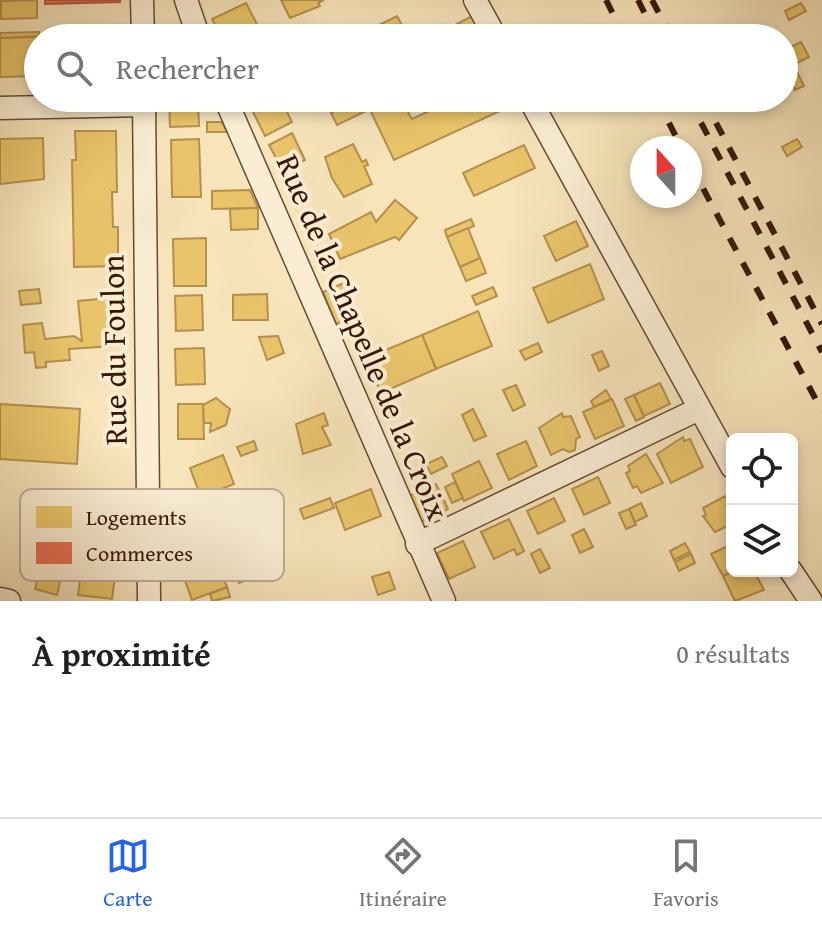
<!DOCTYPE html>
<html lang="fr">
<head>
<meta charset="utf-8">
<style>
	:root { --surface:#fff; --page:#f6f6f6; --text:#202124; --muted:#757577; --line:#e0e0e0; --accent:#2563eb }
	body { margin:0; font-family:"Gentium Book Plus",serif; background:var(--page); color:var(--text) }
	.controls { position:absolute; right:24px; bottom:24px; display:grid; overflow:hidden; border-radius:12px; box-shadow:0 4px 12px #0003 }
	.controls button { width:72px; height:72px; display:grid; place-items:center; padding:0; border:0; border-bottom:2px solid var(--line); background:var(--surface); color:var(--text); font:40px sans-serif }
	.compass { position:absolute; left:630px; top:136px; width:72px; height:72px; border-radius:50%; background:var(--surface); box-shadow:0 4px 12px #0003; rotate:339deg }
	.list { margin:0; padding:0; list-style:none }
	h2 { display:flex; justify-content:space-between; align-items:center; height:104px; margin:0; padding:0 32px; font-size:34px }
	h2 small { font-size:26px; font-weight:400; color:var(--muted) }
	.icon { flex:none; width:44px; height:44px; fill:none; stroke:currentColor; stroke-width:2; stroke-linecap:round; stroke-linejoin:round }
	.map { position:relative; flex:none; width:822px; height:601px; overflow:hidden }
	.search { position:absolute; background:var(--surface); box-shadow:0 4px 12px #0003; left:24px; right:24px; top:24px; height:88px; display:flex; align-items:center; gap:20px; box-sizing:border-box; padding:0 28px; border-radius:44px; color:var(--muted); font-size:30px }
	.sheet { height:216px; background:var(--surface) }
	nav { display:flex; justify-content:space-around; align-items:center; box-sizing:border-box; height:112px; border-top:2px solid var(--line); background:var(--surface); font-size:22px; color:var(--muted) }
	nav a { display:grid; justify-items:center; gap:4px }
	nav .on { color:var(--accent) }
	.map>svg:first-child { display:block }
</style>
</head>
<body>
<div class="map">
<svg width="822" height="601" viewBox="0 0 822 601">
	<rect width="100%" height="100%" fill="#f7e4bb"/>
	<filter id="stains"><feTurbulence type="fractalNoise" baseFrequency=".0025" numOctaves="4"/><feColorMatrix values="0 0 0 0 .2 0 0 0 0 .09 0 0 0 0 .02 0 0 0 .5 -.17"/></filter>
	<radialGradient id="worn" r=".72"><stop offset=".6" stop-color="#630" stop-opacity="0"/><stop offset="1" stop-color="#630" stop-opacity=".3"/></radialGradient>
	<g fill="#e9c46a" stroke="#b4904c" stroke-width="2">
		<path d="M37,0V18L1,19V1Z"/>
		<path d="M281,0H324L318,3L320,6L290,18Z"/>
		<path d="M246,3L262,34L254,38H222L212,19Z"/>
		<path d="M801,3L806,11L789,20L785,11Z"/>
		<path d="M474,15L484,34L476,38H430Z"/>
		<path d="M397,16L409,38H386L379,25Z"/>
		<path d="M379,25L386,38H360L359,35Z"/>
		<path d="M79,30H119V38H38V76L0,77V38L79,36Z"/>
		<path d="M39,32V36L0,38V33Z"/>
		<path d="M801,42L809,57L793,65L786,49Z"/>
		<path d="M796,70L804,86L795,90L788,74Z"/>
		<path d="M169,98H198L199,126L170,127Z"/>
		<path d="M246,98H280L292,122L265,136Z"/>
		<path d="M360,98L368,110L337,125L331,113Z"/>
		<path d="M400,98L412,119L457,98H496L502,110L394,160L371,112Z"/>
		<path d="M207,122H222L227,132H207Z"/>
		<path d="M75,131H116L117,192H112L113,227H118V266L74,267L72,160H76Z"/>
		<path d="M292,133L305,160L283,171L269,145Z"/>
		<path d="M43,138L44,179L0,184V139Z"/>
		<path d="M199,139L201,197H172L171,140Z"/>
		<path d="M797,139L802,147L787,156L782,147Z"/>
		<path d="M353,144L362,162L366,160L368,165L364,166L372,184L344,197L332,178L325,157Z"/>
		<path d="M524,145L535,168L474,196L463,173Z"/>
		<path d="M250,190L258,208L212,209V191Z"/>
		<path d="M395,200L417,218L399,240L395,237L340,259L329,234L371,212L376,222Z"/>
		<path d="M258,208V229L231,230L230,209Z"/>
		<path d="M471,219L474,226L447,237L445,230Z"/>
		<path d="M576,221L588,246L556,261L544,236Z"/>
		<path d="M468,228L480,258L460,267L447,237Z"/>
		<path d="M206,238V286H174L173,239Z"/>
		<path d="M480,258L486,273L466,281L460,267Z"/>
		<path d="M590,264L604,299L548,323L533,288Z"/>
		<path d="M344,283L357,316L336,324L323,292Z"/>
		<path d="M493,287L497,296L476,305L472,296Z"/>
		<path d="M39,289L41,303L21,305L19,291Z"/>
		<path d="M267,294L268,320H233V295Z"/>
		<path d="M202,295L203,330L176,331L175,296Z"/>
		<path d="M109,298L113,346L69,349L70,360L46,362V367L36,368L34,352L25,353L23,325L42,323L45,339L74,336L82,341L78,301Z"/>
		<path d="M478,311L492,346L436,369L422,335Z"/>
		<path d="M422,335L436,369L381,393L366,358Z"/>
		<path d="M278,336L284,353L267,360L259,337Z"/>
		<path d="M538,343L542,352L525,360L520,351Z"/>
		<path d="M204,348L205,384L176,385L175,349Z"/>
		<path d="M602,351L609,366L599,371L592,355Z"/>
		<path d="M660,383L670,404L644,416L634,395Z"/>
		<path d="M516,385L525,405L513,411L503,390Z"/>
		<path d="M606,390L611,399L594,407L591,401Z"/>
		<path d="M634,395L644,417L636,421L625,399Z"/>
		<path d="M216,398L230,409L226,425L210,432L211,423H204L203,405Z"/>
		<path d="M612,399L624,426L595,439L583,412Z"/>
		<path d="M0,404L80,409L77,464L0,459Z"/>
		<path d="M178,404H203L204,439H178Z"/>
		<path d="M473,409L486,436L474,441L462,415Z"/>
		<path d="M324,413L328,425L322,427L331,445L303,454L296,424Z"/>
		<path d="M562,413L563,417L571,416L580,437L576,439L575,450L569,452L563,449L551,455L539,428Z"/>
		<path d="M683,437L684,441L690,439L703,467L671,483L657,454Z"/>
		<path d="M254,441L257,450L241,456L237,447Z"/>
		<path d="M526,441L537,466L509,480L497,454Z"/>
		<path d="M646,454L663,483L641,493L637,486L633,488L626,473L630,471L628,466Z"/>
		<path d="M223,455L234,484L201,497L190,468Z"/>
		<path d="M442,457L447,466L431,474L426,464Z"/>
		<path d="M479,461L492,488L464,501L452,474Z"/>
		<path d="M598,477L610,503L584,515L572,489Z"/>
		<path d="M455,482L463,498L452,503L445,487Z"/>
		<path d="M436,484L448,509L421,522L409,496Z"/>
		<path d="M371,489L381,516L345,530L335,503Z"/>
		<path d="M725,496L732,509V524L715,532L703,516L706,515L703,508Z"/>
		<path d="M330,498L334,508L304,519L300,509Z"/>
		<path d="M554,498L565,521L538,534L527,511Z"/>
		<path d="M641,503L647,516L635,522L629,509Z"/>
		<path d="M629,509L636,525L626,529L619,513Z"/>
		<path d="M509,519L524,551L517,555L514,549L494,559L481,532Z"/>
		<path d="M584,529L593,547L580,553L572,535Z"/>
		<path d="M463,541L475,567L449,579L437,553Z"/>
		<path d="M685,543L690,552L674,560L670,551Z"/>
		<path d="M732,544L734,571L723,576L711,554Z"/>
		<path d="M218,549L221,557L216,559L227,587L192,600L178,562Z"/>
		<path d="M540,549L550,568L540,573L531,554Z"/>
		<path d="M691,554L695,563L679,571L675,562Z"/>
		<path d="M83,556L117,561L112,599L78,595Z"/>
		<path d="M253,567L256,577L239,583L235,573Z"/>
		<path d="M734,571H754L764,590L735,601L723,576Z"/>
		<path d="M389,572L395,589L378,595L372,577Z"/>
		<path d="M38,576L60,582L57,595L35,589Z"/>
		<path d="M227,587L230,597L212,601L210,594Z"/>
	</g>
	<path fill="#e76f51" stroke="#b2543b" stroke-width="2" d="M45,0H120V2L45,4Z"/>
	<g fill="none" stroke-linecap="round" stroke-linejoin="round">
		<g stroke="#674a34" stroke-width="25">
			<g id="street">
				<path d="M142,0L143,38"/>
				<path d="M186,0L199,38"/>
				<path d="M475,0L496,38"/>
				<path d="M144,98L149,601"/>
				<path d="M225,98L444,601"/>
				<path d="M529,98L732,467"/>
				<path d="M0,108L144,105"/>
				<path d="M417,544L699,409"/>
				<path d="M791,571L811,601"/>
				<path d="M0,599L9,601"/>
			</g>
		</g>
		<use href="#street" stroke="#faedd3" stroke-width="22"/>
		<g stroke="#371607" stroke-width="6" stroke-dasharray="14 14" stroke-linecap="butt">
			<path d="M606,0L625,38"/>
			<path d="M638,0L657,38"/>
			<path d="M652,0L672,38"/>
			<path d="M656,98L682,148"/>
			<path d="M688,98L822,352"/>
			<path d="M703,98L822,324"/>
			<path d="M690,164L822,411"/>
		</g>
	</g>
	<g text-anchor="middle" stroke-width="8" stroke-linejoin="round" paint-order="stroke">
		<g font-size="32" fill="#371607" stroke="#faedd3">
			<text transform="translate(363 337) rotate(67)" y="11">Rue de la Chapelle de la Croix</text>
			<text transform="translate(114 350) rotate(-91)" y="11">Rue du Foulon</text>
		</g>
	</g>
	<rect x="20" y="489" width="264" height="92" rx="12" fill="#faedd3" stroke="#c0ac96" stroke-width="2"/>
	<rect x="36" y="506" width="36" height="22" fill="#e9c46a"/>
	<rect x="36" y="542" width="36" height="22" fill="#e76f51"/>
	<g font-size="22" fill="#371607">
		<text x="86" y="525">Logements</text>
		<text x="86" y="561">Commerces</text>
	</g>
	<rect width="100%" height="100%" filter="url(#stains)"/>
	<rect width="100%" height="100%" fill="url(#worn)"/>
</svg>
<div class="controls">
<button><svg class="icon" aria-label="locate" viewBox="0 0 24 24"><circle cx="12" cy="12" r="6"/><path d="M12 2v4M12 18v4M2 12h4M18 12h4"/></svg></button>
<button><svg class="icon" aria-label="layers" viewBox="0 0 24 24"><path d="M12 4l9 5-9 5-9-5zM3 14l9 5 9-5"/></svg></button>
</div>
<svg class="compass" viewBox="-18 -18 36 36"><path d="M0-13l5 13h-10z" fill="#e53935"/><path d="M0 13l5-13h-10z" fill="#757577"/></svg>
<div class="search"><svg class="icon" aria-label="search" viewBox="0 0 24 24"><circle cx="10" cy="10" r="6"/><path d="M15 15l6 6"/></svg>Rechercher</div>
</div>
<section class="sheet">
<h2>À proximité<small>0 résultats</small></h2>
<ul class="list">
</ul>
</section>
<nav>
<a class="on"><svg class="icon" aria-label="map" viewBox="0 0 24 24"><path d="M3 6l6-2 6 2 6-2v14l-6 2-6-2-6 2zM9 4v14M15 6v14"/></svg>Carte</a>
<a><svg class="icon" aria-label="directions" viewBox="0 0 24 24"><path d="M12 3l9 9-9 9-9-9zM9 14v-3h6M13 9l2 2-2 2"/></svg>Itinéraire</a>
<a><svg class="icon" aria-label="saved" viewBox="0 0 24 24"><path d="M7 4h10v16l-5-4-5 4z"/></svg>Favoris</a>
</nav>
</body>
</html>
